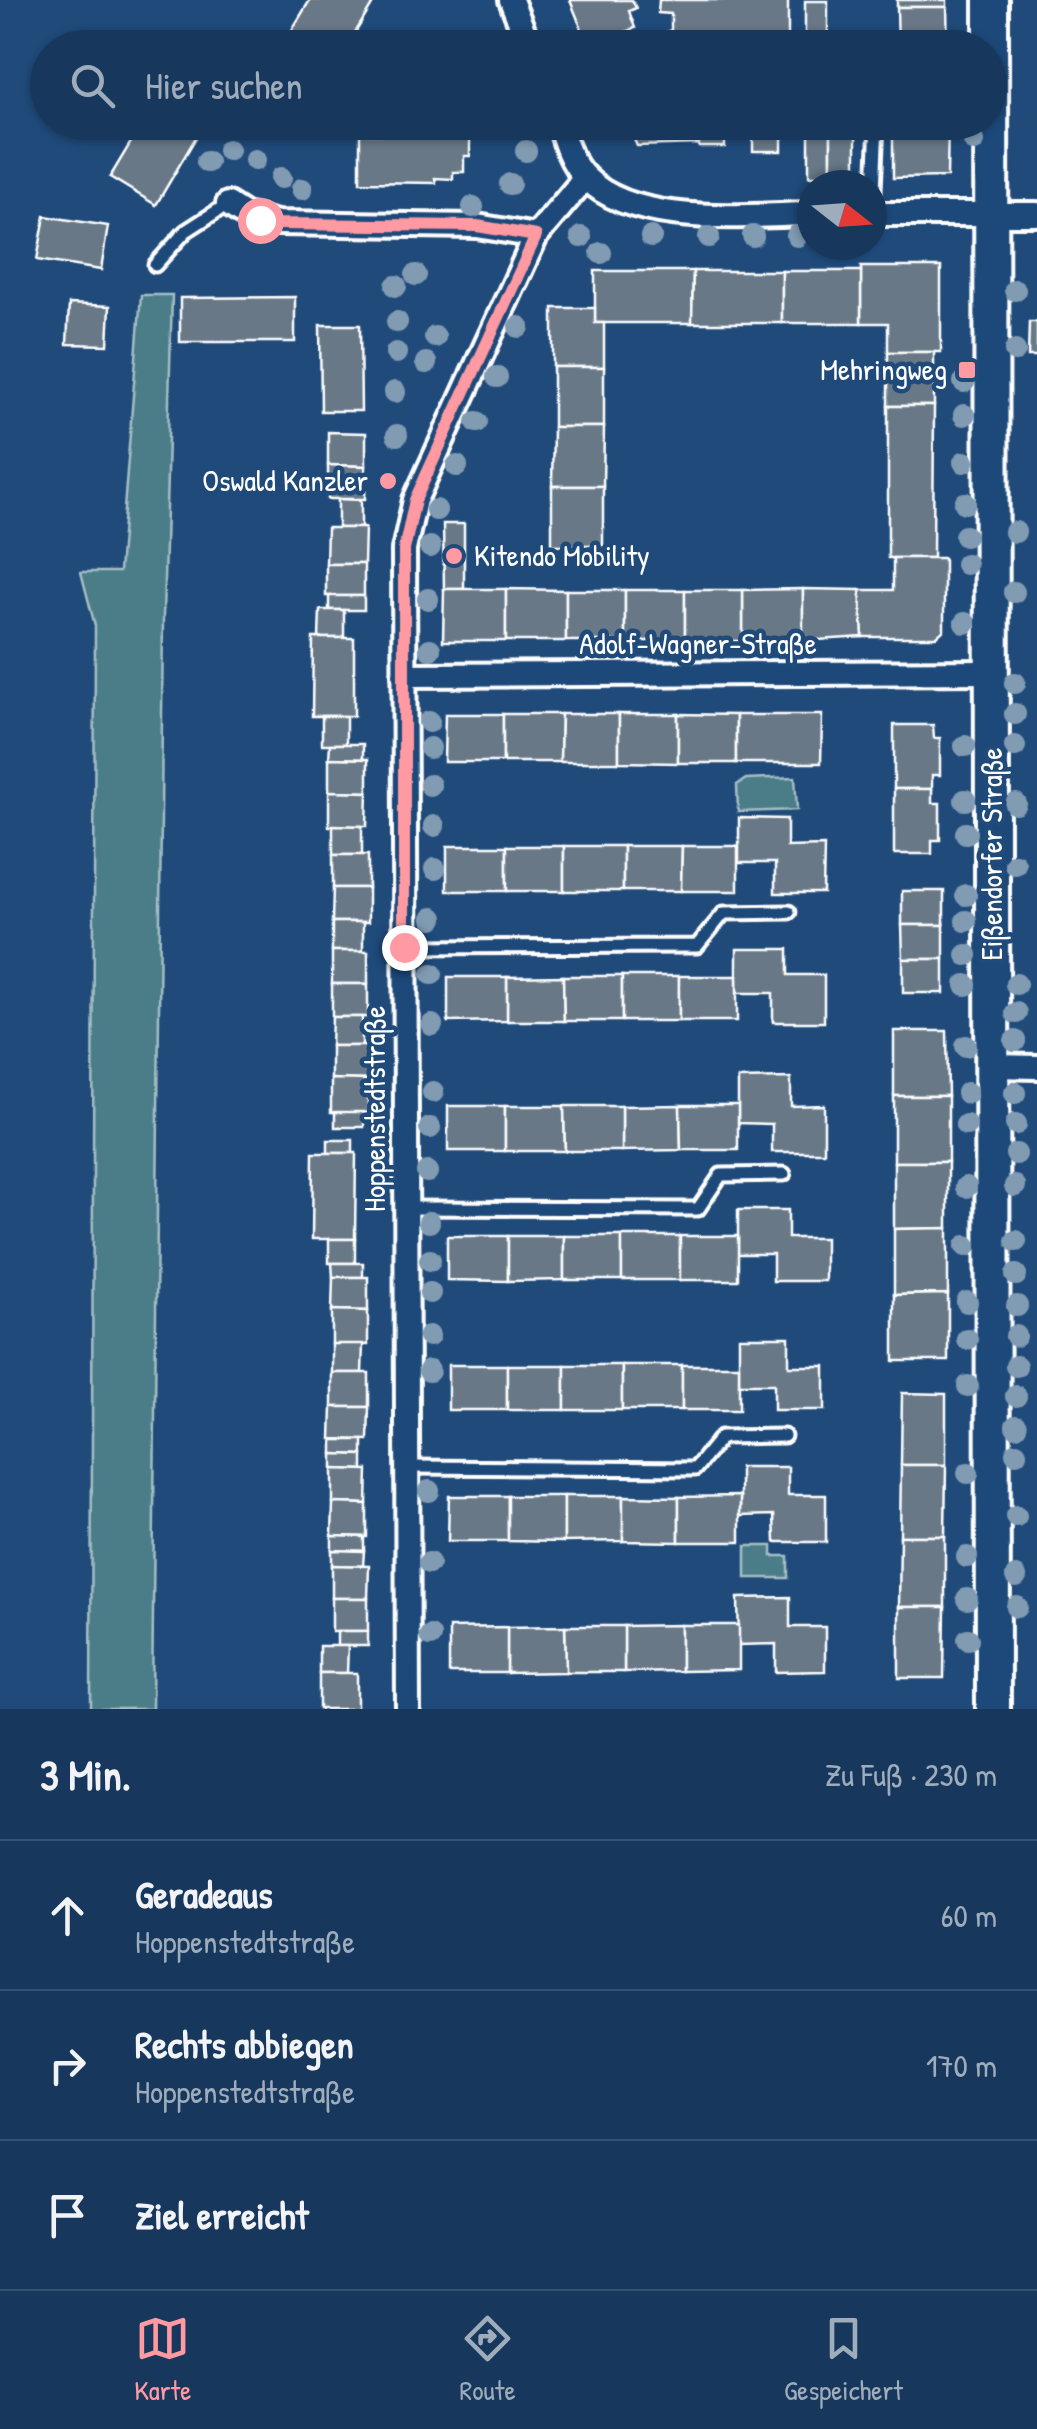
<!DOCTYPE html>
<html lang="de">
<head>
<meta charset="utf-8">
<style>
	:root { --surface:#17385c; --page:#203f62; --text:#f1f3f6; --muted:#9eacbb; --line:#365272; --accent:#ff9aa2 }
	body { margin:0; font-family:"Patrick Hand",sans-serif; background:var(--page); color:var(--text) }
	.compass { position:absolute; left:797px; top:170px; width:90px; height:90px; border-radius:50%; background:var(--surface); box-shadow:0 2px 8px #0004; rotate:107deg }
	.stop { position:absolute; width:30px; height:30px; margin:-22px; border:8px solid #ff9aa2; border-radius:50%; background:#fff }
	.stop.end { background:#ff9aa2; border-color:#fff; box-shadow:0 2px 10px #0008 }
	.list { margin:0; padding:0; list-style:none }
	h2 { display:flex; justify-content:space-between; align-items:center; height:130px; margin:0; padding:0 40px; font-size:42px }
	h2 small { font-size:32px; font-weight:400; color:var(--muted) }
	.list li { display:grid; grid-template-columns:65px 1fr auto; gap:30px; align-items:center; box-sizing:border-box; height:150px; padding:0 40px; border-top:2px solid var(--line) }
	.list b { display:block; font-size:38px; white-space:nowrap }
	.list p { margin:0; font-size:32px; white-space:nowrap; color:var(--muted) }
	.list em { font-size:32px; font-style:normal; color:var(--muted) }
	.icon { flex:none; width:55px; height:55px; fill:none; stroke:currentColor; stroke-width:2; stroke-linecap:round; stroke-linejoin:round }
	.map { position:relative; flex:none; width:1037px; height:1709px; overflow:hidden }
	.search { position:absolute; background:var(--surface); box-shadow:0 2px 8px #0004; left:30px; right:30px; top:30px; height:110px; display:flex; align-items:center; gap:25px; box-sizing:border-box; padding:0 35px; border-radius:55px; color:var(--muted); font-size:38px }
	.sheet { height:580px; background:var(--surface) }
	nav { display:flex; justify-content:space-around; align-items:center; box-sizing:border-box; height:140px; border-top:2px solid var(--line); background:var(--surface); font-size:28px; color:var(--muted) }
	nav a { display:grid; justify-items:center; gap:5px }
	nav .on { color:var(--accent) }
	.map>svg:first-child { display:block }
</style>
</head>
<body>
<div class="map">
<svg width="1037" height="1709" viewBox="0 0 1037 1709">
	<rect width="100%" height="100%" fill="#1f4a7a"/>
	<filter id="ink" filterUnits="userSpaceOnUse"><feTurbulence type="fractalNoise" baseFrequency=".01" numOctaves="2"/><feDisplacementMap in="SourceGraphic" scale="20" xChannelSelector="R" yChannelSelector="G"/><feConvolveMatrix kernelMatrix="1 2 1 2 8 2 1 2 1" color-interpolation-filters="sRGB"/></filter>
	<g filter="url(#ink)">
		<g fill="#4b7d89" stroke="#a5bec4" stroke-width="2.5">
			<path d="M141,295H172L163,616L152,1709H91L95,626L81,572H119Z"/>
			<path d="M795,777L797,810L738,812L737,785L746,779Z"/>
			<path d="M746,1546H772V1556H788V1578H746Z"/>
		</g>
		<g fill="#677887" stroke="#fff" stroke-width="2.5">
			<path d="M310,0H375L346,48H281Z"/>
			<path d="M570,0H632L636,8L629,11L635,28L589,47Z"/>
			<path d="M659,0H788V48H629L671,30V14L658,13Z"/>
			<rect x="897" y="0" width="50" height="7"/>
			<rect x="805" y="1" width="23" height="34"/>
			<path d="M897,7H947L948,48H898Z"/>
			<rect x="805" y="35" width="40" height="13"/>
			<path d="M143,122H205L156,205L110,177Z"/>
			<path d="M410,122H470V156H464V172H453V179L435,178L436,183L360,182V134H410Z"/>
			<path d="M626,122H787V137H782V151H753V137H725V147H699V144L637,146Z"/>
			<rect x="809" y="122" width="22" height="54"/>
			<rect x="831" y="122" width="25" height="54"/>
			<path d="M897,122H948L947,177L893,178V128H897Z"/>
			<path d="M45,216L108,226L101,270L37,260Z"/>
			<path d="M861,267H941V352H888V323H861Z"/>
			<path d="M595,271H693L692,323H595Z"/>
			<path d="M693,271H782V323H692Z"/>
			<rect x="782" y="271" width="79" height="52"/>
			<path d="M295,297V342H180V298Z"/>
			<path d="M69,304L110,306L108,345L67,344Z"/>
			<path d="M553,308H595V323H604V367H553Z"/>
			<path d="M1029,322H1037V356H1028Z"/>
			<path d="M320,325H360L361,411H321Z"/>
			<rect x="888" y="352" width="46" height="54"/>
			<rect x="553" y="367" width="51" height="60"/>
			<path d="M888,406H934L933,558H888Z"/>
			<path d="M553,427H604L603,486H552Z"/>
			<path d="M328,432L366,433V466L328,465Z"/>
			<path d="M328,465L366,466L365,499H328Z"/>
			<rect x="552" y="486" width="51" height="59"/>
			<path d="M338,499L361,500V528H338Z"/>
			<path d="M443,524H464V589H444Z"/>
			<path d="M327,528H365L364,564H326Z"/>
			<path d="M893,558H944V630L936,637H863L860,590H893Z"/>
			<rect x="326" y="564" width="38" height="32"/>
			<path d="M444,589H506V641H443Z"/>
			<path d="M506,589L566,590V641H506Z"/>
			<path d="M803,589V641H743V590Z"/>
			<path d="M803,589L860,590L863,637L803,641Z"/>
			<rect x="566" y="590" width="59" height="51"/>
			<rect x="625" y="590" width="60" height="51"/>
			<rect x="685" y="590" width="58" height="51"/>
			<rect x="329" y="596" width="35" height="14"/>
			<path d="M320,610H344V638H319Z"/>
			<path d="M313,638H354V716H312Z"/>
			<path d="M445,714H503V762H444Z"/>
			<path d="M503,714H561L560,762H503Z"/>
			<path d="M561,714H619V762H560Z"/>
			<path d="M619,714H678V763L619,762Z"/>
			<path d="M678,714L736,715V763H678Z"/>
			<path d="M736,715H822L821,763H736Z"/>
			<rect x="322" y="716" width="24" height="28"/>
			<path d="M894,725H933L934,738H940V775H932V789H894Z"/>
			<path d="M330,744H363V759L329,758Z"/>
			<path d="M329,758L368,759V792L329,791Z"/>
			<path d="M894,789H932V803H940V840H932V854H894Z"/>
			<path d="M329,791L368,792L367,826H329Z"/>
			<path d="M739,818L787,819V847L824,846L823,893H775V863H739Z"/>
			<path d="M333,825L362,826V855H333Z"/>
			<rect x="447" y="846" width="60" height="45"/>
			<rect x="507" y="846" width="57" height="45"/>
			<rect x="564" y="846" width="59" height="45"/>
			<path d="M623,846H682L681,891H623Z"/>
			<path d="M682,846H738V891H681Z"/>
			<rect x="333" y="855" width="35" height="33"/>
			<path d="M333,888H368V922H332Z"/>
			<rect x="902" y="891" width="42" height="34"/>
			<rect x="332" y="922" width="31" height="29"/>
			<path d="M902,925H944V959H903Z"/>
			<path d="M737,949H788V975H824V1022H773V993H737Z"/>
			<rect x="332" y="951" width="36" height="33"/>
			<rect x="903" y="959" width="41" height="34"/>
			<path d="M563,976L564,1021H507V977Z"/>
			<path d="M563,976H622V1021H564Z"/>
			<rect x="622" y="976" width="57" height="45"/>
			<rect x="679" y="976" width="58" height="45"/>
			<path d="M448,977H507V1021L448,1022Z"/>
			<rect x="332" y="984" width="36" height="33"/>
			<path d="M332,1017H362V1046H331Z"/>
			<path d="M894,1031H947L948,1096H894Z"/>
			<path d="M331,1046H368V1080L331,1079Z"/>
			<path d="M791,1078V1106L824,1105V1152H772V1124L738,1123V1079Z"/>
			<path d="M331,1079L368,1080V1113L331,1112Z"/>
			<rect x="894" y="1096" width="54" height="66"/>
			<path d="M680,1105L681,1150L622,1151V1106Z"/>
			<path d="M680,1105H738V1150H681Z"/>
			<rect x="448" y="1106" width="57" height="45"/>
			<path d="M505,1106H564L565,1151H505Z"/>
			<path d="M564,1106H622V1151H565Z"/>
			<rect x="335" y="1112" width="29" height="15"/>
			<rect x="328" y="1140" width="25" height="13"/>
			<path d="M313,1153H356L355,1239H312Z"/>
			<path d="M894,1162H948V1228L894,1229Z"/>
			<path d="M738,1210H788V1238H825V1281H773V1254H738Z"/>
			<path d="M948,1228V1294L894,1295V1229Z"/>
			<path d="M447,1236H508V1281L447,1280Z"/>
			<path d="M508,1236H564V1280L508,1281Z"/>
			<rect x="564" y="1236" width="58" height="44"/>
			<rect x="622" y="1236" width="58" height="44"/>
			<rect x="680" y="1236" width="58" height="44"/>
			<rect x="329" y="1239" width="26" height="24"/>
			<path d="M332,1263H363V1277H333Z"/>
			<path d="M333,1277H368V1311L332,1310Z"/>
			<path d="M948,1294V1361H894V1295Z"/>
			<path d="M332,1310L368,1311V1345L332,1344Z"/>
			<path d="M739,1337H789V1366H825V1410H774V1384H739Z"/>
			<path d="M332,1344H363L362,1373H332Z"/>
			<rect x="448" y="1365" width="59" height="45"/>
			<rect x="507" y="1365" width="58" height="45"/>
			<rect x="565" y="1365" width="57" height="45"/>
			<rect x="622" y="1365" width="60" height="45"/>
			<rect x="682" y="1365" width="57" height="45"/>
			<rect x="332" y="1373" width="37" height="34"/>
			<path d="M902,1393L946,1394V1465H901Z"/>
			<path d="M332,1407H369L368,1440L331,1439Z"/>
			<path d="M333,1440H363V1455L333,1454Z"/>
			<path d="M333,1454L363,1455V1470L333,1469Z"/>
			<path d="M901,1465H946L945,1536H900Z"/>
			<path d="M740,1467H788V1495H826V1542H775L774,1515L740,1516Z"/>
			<path d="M333,1469L368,1470L367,1504L333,1503Z"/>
			<path d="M449,1496H508V1541H448Z"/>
			<path d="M508,1496H564V1542L508,1541Z"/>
			<path d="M564,1496H623V1541L564,1542Z"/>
			<path d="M623,1496L679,1497V1542L623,1541Z"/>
			<path d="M740,1496V1542H679V1497Z"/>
			<path d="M333,1503L367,1504V1537L332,1536Z"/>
			<path d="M332,1536L364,1537V1551L332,1550Z"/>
			<path d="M900,1536H945V1607H899Z"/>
			<path d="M332,1550L364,1551L363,1566L332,1565Z"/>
			<path d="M332,1565L369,1566L368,1598H332Z"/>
			<path d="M790,1597V1627H825V1671L776,1672V1644L739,1645L738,1598Z"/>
			<rect x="332" y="1598" width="36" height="33"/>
			<path d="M899,1607H945L944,1678H899Z"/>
			<path d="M681,1625V1671L624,1672V1626Z"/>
			<path d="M681,1625H739V1670L681,1671Z"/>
			<path d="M565,1626H624V1672H566Z"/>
			<path d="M565,1626L566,1672L507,1673V1627Z"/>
			<path d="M507,1627V1673H449V1628Z"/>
			<rect x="337" y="1631" width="31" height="15"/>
			<path d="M319,1646H348L347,1673H319Z"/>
			<rect x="319" y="1673" width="38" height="36"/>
		</g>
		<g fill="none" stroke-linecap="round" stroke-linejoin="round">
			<g stroke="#fff" stroke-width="19">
				<g id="service">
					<path d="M873,214L877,122"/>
					<path d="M155,265L186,231L228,204"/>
					<path d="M404,947L697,946L724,913L789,912"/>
					<path d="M406,1208L698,1209L721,1175L784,1174"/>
					<path d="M407,1467L695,1469L721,1437L784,1436"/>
				</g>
			</g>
			<g stroke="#fff" stroke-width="30">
				<g id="minor">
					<path d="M511,0L530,48"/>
					<path d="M559,122C564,141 571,164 586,178C636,228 747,215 812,214"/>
					<path d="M228,204L245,215L277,223L477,226L536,236"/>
					<path d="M872,214H1037"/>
					<path d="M404,675L992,672"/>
					<path d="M993,1066L1037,1067"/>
					<path d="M408,1709L404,550L415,500L536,236L585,178"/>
				</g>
			</g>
			<g stroke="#fff" stroke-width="40">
				<path id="secondary" d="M991,0L993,1709"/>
			</g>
			<use href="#service" stroke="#1f4a7a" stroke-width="11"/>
			<use href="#minor" stroke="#1f4a7a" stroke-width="22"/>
			<use href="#secondary" stroke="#1f4a7a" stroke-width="32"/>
		</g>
		<g fill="#819bb3">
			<circle cx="974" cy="141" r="11"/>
			<circle cx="228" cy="150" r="11"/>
			<circle cx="526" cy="151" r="11"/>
			<circle cx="255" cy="160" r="11"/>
			<circle cx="207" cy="162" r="11"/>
			<circle cx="281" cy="178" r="11"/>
			<circle cx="510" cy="184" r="11"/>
			<circle cx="302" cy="189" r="11"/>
			<circle cx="473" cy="207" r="11"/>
			<circle cx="753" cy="236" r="11"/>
			<circle cx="797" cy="236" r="11"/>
			<circle cx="581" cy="237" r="11"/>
			<circle cx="651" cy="237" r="11"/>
			<circle cx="709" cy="237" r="11"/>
			<circle cx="601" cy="253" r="11"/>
			<circle cx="416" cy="275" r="11"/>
			<circle cx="396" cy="286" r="11"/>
			<circle cx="1015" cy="290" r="11"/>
			<circle cx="397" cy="322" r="11"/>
			<circle cx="519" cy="327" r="11"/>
			<circle cx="435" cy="337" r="11"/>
			<circle cx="1015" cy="351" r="11"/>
			<circle cx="396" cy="353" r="11"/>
			<circle cx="426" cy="363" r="11"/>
			<circle cx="497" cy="377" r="11"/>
			<circle cx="964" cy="382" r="11"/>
			<circle cx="395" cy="392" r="11"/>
			<circle cx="964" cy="415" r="11"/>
			<circle cx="477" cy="422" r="11"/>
			<circle cx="397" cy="435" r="11"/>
			<circle cx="964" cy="462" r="11"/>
			<circle cx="457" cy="466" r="11"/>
			<circle cx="965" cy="503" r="11"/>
			<circle cx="436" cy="510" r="11"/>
			<circle cx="1015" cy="532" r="11"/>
			<circle cx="965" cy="536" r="11"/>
			<circle cx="430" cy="547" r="11"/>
			<circle cx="966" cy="564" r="11"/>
			<circle cx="1014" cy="592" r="11"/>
			<circle cx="428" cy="599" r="11"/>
			<circle cx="965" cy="623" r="11"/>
			<circle cx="430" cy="649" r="11"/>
			<circle cx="1015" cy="683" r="11"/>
			<circle cx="1015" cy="714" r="11"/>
			<circle cx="429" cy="722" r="11"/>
			<circle cx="965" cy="746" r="11"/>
			<circle cx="1015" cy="746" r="11"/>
			<circle cx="430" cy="748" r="11"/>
			<circle cx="430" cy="785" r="11"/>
			<circle cx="965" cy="800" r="11"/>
			<circle cx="1016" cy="804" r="11"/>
			<circle cx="434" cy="826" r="11"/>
			<circle cx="966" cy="833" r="11"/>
			<circle cx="1015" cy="864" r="11"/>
			<circle cx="435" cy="869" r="11"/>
			<circle cx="966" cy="895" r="11"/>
			<circle cx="433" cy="918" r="11"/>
			<circle cx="966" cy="921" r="11"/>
			<circle cx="967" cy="955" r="11"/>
			<circle cx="432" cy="974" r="11"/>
			<circle cx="1016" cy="984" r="11"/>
			<circle cx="966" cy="985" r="11"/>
			<circle cx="1016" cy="1013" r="11"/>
			<circle cx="432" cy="1025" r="11"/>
			<circle cx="1015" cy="1041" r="11"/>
			<circle cx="966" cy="1046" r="11"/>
			<circle cx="433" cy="1092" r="11"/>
			<circle cx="967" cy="1093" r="11"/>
			<circle cx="1015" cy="1093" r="11"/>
			<circle cx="1016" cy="1124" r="11"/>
			<circle cx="966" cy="1125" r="11"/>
			<circle cx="430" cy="1128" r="11"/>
			<circle cx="1016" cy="1154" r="11"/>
			<circle cx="427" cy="1172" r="11"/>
			<circle cx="1015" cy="1186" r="11"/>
			<circle cx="966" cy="1187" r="11"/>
			<circle cx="429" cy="1222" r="11"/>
			<circle cx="1016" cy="1241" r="11"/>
			<circle cx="966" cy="1246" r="11"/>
			<circle cx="430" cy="1260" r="11"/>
			<circle cx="1016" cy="1275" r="11"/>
			<circle cx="430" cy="1293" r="11"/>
			<circle cx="967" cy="1302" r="11"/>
			<circle cx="1017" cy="1306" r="11"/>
			<circle cx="429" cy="1336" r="11"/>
			<circle cx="1016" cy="1336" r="11"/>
			<circle cx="967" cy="1339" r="11"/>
			<circle cx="1016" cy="1366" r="11"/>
			<circle cx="429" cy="1371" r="11"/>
			<circle cx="968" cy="1386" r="11"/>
			<circle cx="1016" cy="1396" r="11"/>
			<circle cx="1016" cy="1426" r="11"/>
			<circle cx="1016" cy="1453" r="11"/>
			<circle cx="968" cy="1473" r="11"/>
			<circle cx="429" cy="1491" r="11"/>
			<circle cx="1016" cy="1516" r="11"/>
			<circle cx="967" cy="1557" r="11"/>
			<circle cx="429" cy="1563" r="11"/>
			<circle cx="1016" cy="1577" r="11"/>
			<circle cx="967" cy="1599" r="11"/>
			<circle cx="1017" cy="1607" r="11"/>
			<circle cx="430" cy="1636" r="11"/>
			<circle cx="968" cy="1639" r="11"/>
		</g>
	</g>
	<g fill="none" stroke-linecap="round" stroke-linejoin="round" filter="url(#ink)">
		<path stroke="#ff9aa2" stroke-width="12" d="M260,220L277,224L477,226L536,236L415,500L404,550V947"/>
	</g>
	<g fill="#ff9aa2" stroke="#1f4a7a" stroke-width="4">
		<rect x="957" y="360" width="20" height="20" rx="5"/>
		<circle cx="388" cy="481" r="10"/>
		<circle cx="454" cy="556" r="10"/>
	</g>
	<g text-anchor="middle" stroke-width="9" stroke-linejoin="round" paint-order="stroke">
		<g font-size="30" fill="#fff" stroke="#1f4a7a" text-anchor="end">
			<text x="947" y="380">Mehringweg</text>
			<text x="368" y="491">Oswald Kanzler</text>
			<text x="474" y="566" text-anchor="start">Kitendo Mobility</text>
		</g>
		<g font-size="30" fill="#fff" stroke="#1f4a7a">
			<text x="698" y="654">Adolf-Wagner-Straße</text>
			<text transform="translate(992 854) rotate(-90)" y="10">Eißendorfer Straße</text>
			<text transform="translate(375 1109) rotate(-90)" y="10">Hoppenstedtstraße</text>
		</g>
	</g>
</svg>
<svg class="compass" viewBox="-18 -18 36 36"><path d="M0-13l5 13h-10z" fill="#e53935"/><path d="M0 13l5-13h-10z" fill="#9eacbb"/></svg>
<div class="stop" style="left:260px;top:220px"></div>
<div class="stop end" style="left:404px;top:947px"></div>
<div class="search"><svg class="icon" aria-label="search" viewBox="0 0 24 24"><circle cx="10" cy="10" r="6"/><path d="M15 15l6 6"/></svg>Hier suchen</div>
</div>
<section class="sheet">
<h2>3 Min.<small>Zu Fuß · 230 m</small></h2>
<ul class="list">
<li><svg class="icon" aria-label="ahead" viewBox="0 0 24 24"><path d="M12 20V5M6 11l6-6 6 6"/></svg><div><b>Geradeaus</b><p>Hoppenstedtstraße</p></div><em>60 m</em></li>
<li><svg class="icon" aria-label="right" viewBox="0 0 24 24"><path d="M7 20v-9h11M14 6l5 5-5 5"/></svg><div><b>Rechts abbiegen</b><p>Hoppenstedtstraße</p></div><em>170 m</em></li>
<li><svg class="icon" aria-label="arrive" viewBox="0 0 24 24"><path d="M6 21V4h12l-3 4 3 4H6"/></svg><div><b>Ziel erreicht</b></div></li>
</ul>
</section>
<nav>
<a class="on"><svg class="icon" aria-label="map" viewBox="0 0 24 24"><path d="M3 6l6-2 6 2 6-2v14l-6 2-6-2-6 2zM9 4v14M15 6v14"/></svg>Karte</a>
<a><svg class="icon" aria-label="directions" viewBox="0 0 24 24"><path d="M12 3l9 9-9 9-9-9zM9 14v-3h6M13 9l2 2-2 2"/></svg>Route</a>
<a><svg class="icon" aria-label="saved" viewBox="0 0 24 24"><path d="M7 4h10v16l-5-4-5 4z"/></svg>Gespeichert</a>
</nav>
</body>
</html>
